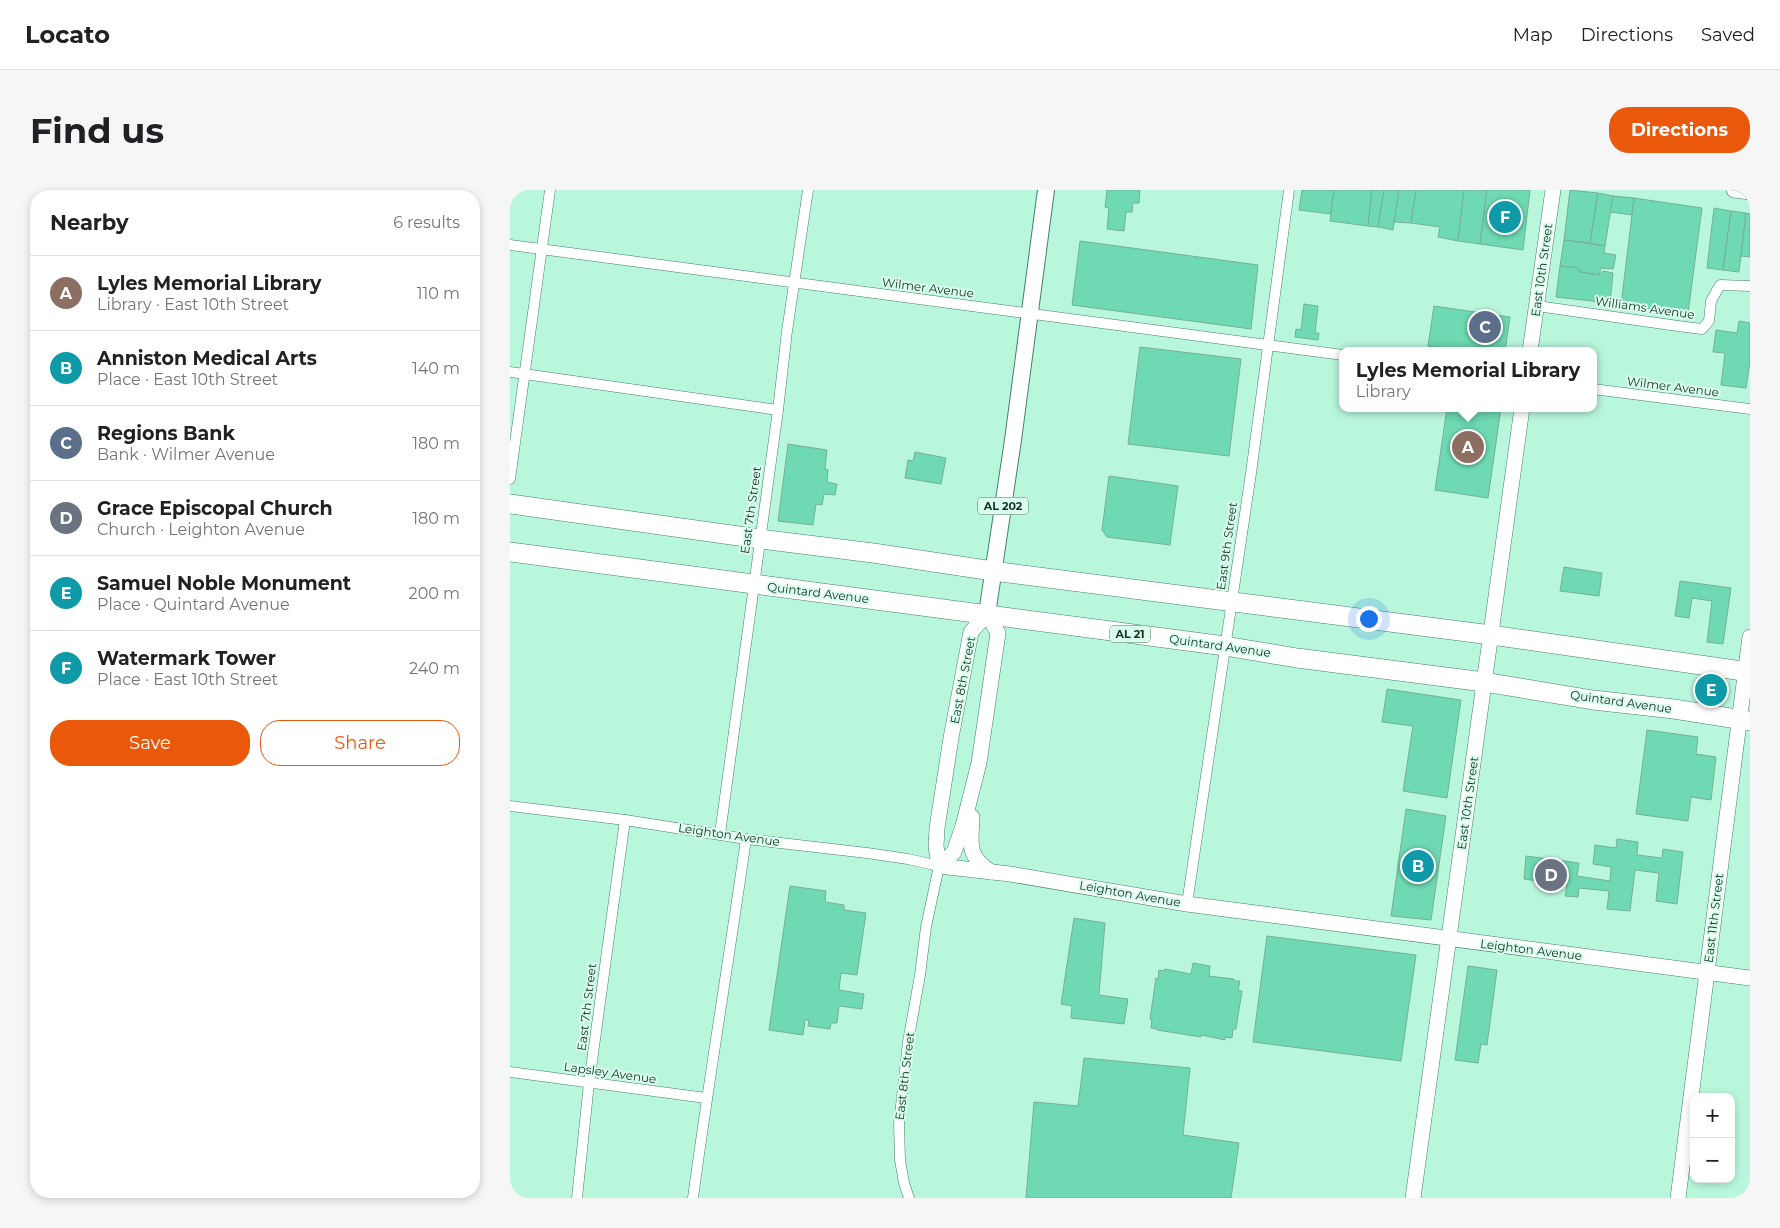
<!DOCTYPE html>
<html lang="en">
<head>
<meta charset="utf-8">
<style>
	:root { --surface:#fff; --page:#f6f6f6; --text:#202124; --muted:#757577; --line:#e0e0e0; --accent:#ea580c }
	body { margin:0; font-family:Montserrat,sans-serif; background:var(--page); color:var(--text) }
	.controls { position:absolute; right:15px; bottom:15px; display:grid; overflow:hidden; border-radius:10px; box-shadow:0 2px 8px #0003 }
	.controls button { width:45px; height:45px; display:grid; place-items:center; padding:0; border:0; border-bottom:1px solid var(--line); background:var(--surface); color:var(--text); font:25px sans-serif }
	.you { position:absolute; left:858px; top:428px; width:18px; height:18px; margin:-12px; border:4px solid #fff; border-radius:50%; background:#1a73e8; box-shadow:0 0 0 8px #1a73e833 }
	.badge { display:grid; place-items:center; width:32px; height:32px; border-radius:50%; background:var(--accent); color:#fff; font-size:16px; font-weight:700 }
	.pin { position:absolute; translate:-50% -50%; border:2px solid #fff; box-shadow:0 1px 5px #0006 }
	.popup { position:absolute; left:829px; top:157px; width:258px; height:65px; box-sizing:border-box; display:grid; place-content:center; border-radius:10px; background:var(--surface); filter:drop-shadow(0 1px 4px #0005); font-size:16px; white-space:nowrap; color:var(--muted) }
	.popup b { font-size:19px; color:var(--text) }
	.popup::after { content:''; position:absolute; left:50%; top:100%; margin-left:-10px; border:10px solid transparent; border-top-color:var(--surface) }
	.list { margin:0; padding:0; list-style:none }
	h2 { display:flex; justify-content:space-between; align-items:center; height:65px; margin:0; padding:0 20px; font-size:21px }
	h2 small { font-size:16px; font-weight:400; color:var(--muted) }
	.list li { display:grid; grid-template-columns:32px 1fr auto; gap:15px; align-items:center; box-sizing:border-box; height:75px; padding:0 20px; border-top:1px solid var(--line) }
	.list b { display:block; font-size:19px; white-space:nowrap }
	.list p { margin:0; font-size:16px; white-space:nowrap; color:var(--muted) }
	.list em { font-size:16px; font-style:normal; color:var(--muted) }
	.actions { display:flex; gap:10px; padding:15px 20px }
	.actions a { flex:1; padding:11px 0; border:1px solid var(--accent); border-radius:20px; text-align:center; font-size:18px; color:var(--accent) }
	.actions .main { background:var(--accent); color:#fff }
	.map { position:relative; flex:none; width:1240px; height:1008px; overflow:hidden; border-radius:20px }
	header { display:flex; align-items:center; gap:30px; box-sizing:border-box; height:70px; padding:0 25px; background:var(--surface); border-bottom:1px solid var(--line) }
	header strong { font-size:24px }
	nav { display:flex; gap:28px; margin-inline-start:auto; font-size:18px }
	.intro { display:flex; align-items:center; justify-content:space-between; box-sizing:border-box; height:120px; padding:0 30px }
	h1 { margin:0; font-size:35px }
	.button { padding:12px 22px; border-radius:20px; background:var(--accent); color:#fff; font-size:18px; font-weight:700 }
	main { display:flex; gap:30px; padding:0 30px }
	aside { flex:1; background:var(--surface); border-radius:20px; box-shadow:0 2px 8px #0003 }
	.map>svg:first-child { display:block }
</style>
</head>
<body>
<header>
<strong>Locato</strong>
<nav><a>Map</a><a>Directions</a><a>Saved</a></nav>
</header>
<div class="intro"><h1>Find us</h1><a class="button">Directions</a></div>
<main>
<aside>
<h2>Nearby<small>6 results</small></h2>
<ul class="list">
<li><span class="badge" style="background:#8d6e63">A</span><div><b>Lyles Memorial Library</b><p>Library · East 10th Street</p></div><em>110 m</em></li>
<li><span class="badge" style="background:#0f9aa8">B</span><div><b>Anniston Medical Arts</b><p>Place · East 10th Street</p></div><em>140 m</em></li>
<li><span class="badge" style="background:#5c6f8a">C</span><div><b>Regions Bank</b><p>Bank · Wilmer Avenue</p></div><em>180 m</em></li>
<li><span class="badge" style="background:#6b7280">D</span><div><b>Grace Episcopal Church</b><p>Church · Leighton Avenue</p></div><em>180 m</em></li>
<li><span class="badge" style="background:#0f9aa8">E</span><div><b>Samuel Noble Monument</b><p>Place · Quintard Avenue</p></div><em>200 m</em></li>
<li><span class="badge" style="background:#0f9aa8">F</span><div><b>Watermark Tower</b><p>Place · East 10th Street</p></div><em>240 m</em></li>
</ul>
<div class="actions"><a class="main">Save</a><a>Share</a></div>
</aside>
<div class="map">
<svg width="1240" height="1008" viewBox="0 0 1240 1008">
	<rect width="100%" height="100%" fill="#b9f7dd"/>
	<g fill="#6ed9b2" stroke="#75b099">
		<path d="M597,0H630L629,13H623L622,22H616L614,41L597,39L599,18L595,17Z"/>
		<path d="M792,0H824L821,24L789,20Z"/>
		<path d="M824,0H862L858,36L820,31Z"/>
		<path d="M862,0H874L868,37L858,36Z"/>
		<path d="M874,0H889L883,40L868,37Z"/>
		<path d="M889,0H906L901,33L884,32Z"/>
		<path d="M906,0H954L948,51L928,47L930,37L901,33Z"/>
		<path d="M954,0H977L970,54L948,51Z"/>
		<path d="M977,0H1020L1013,60L970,54Z"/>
		<path d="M1060,0L1088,3L1080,53L1054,50Z"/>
		<path d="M1088,3L1103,6L1095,56L1080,53Z"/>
		<path d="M1103,6L1124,8L1122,25L1100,22Z"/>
		<path d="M1124,8L1192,18L1178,123L1111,115Z"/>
		<path d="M1204,18L1221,21L1213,80L1197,78Z"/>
		<path d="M1221,21L1236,23L1229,82L1213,80Z"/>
		<path d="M1236,23L1240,24V67L1231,66Z"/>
		<path d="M1054,50L1095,56L1094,63L1106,65L1103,79L1091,78L1089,85L1070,82L1068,78L1050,76Z"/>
		<path d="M570,51L748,75L741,139L562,115Z"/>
		<path d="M1050,76L1068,78L1070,82L1089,85L1093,81L1103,83L1100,113L1046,107Z"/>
		<path d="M794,114L808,116L805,143H809L808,150L785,147L786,139L791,140Z"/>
		<path d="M924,116L1000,127L995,161H950L918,156Z"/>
		<path d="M1229,131L1240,133V171L1236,198L1211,195L1215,163L1203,162L1206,140L1227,143Z"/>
		<path d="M630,157L731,169L719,266L618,254Z"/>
		<path d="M937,218H991L978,308L925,300Z"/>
		<path d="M278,254L317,260L315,279L318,280L317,292L327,294L325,305L314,304L312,315L306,314L303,335L268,331Z"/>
		<path d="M405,262L436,268L431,294L395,288L398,270L403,271Z"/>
		<path d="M599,286L668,296L660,355L597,347L592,340Z"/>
		<path d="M1054,377L1092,383L1089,406L1050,401Z"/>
		<path d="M1170,391L1221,398L1213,454L1197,452L1202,411L1182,408L1179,428L1165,426Z"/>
		<path d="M877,499L951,510L937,608L893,601L903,536L872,532Z"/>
		<path d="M1137,540L1188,547L1186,564L1206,567L1201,610L1181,607L1178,631L1126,624Z"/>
		<path d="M896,619L936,626L921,730L881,726Z"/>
		<path d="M1107,649L1128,652L1127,665L1152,668L1153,659L1173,662L1167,714L1146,711L1149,683L1125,680L1120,721L1097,719L1099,701L1069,698L1068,707L1055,706L1057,695L1014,689L1016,666L1069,673L1067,686L1100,691L1101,677L1083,674L1085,655L1106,658Z"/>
		<path d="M280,696L316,701L315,712L334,715V720L356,723L347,785L331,783L329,800L354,804L352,819L329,816L327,833H321L320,839L298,836L299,830H295L293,845L259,840Z"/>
		<path d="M564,728L595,733L589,805L618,809L614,834L561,828L562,816L551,814Z"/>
		<path d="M757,746L906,765L891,871L743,852Z"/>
		<path d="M683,773L700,776L699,786L724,789V791H730L728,801H732L726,839H723L722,848L715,847V850L691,845V847L647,840V839L641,838L642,829H640L646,788L648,789L649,780L655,781V779L681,784Z"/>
		<path d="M958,776L987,780L977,855L971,854L968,873L945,870Z"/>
		<path d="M574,868L680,878L673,945L729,953L721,1008H516L524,912L568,916Z"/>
	</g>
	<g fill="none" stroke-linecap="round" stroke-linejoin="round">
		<g stroke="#457f69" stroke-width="11">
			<g id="street">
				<path d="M0,55L833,165"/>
				<path d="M1027,116L1168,136L1192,139L1199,131L1201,111L1210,95L1240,96"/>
				<path d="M0,182L268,220"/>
				<path d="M1083,199L1240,219"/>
				<path d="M0,289L40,0"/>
				<path d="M0,616L115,630L236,649L357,663L398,669L429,676L416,737L410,785L398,852L389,934L390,970L394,993L399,1008"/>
				<path d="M210,644L268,220L277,141L298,0"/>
				<path d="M677,714L741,283L779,0"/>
				<path d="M0,882L196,908"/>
				<path d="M67,1008L79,893L115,630"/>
				<path d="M183,1008C199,888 219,769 236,649"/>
			</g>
		</g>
		<g stroke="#457f69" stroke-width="16">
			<g id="secondary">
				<path d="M1224,0L1240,2"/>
				<path d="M1020,161L1043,0"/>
				<path d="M477,424L488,443L469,573L453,636L444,662L429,676L426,656L427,638L441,548L461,442Z"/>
				<path d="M462,627C461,654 456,665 481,682"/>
				<path d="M429,676L500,684L677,714L1240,788"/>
				<path d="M903,1008L1012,218"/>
				<path d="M1168,1008L1240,447"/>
			</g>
		</g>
		<g stroke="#457f69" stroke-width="18">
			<path id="primary" d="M477,424L503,250L536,0"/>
		</g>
		<g stroke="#457f69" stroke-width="20">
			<g id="highway">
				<path d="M0,314L250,349L363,363L483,381L981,445L1240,482"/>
				<path d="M0,362L715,456L787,468L974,492L1083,510L1164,519L1240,531"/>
			</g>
		</g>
		<use href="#street" stroke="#fff" stroke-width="10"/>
		<use href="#secondary" stroke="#fff" stroke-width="15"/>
		<use href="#primary" stroke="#fff" stroke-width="16"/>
		<use href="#highway" stroke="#fff" stroke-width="19"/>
	</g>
	<g text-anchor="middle" stroke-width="4" stroke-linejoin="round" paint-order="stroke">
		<g fill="#dafeee" stroke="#526e62" stroke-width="1">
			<rect x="468" y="307.5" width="50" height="17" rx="4"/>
			<rect x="600" y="435.5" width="40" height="17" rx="4"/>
		</g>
		<g font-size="11" font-weight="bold" fill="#173026">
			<text x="493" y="320">AL 202</text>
			<text x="620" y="448">AL 21</text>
		</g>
		<g font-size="12" fill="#173026" stroke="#dafeee">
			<text transform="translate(1032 80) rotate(-82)" y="4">East 10th Street</text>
			<text transform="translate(418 98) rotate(7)" y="4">Wilmer Avenue</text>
			<text transform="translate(1135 118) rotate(8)" y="4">Williams Avenue</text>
			<text transform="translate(1163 197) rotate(7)" y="4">Wilmer Avenue</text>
			<text transform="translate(241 320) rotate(-82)" y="4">East 7th Street</text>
			<text transform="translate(717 356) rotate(-82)" y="4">East 9th Street</text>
			<text transform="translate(308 403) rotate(7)" y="4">Quintard Avenue</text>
			<text transform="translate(710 456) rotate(8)" y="4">Quintard Avenue</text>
			<text transform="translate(453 490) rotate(-79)" y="4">East 8th Street</text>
			<text transform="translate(1111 512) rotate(8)" y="4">Quintard Avenue</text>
			<text transform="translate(958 613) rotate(-82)" y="4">East 10th Street</text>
			<text transform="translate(219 645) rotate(8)" y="4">Leighton Avenue</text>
			<text transform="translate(620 704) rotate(10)" y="4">Leighton Avenue</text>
			<text transform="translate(1204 728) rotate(-83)" y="4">East 11th Street</text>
			<text transform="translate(1021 760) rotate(7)" y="4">Leighton Avenue</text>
			<text transform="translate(77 817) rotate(-83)" y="4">East 7th Street</text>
			<text transform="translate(100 883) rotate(8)" y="4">Lapsley Avenue</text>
			<text transform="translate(395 886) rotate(-83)" y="4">East 8th Street</text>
		</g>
	</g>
</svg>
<div class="controls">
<button>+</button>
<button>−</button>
</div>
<div class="you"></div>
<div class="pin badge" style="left:958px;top:257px;background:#8d6e63">A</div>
<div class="popup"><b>Lyles Memorial Library</b>Library</div>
<div class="pin badge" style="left:908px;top:676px;background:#0f9aa8">B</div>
<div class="pin badge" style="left:975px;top:137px;background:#5c6f8a">C</div>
<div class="pin badge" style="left:1041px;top:685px;background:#6b7280">D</div>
<div class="pin badge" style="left:1201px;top:500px;background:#0f9aa8">E</div>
<div class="pin badge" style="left:995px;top:27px;background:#0f9aa8">F</div>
</div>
</main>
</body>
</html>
